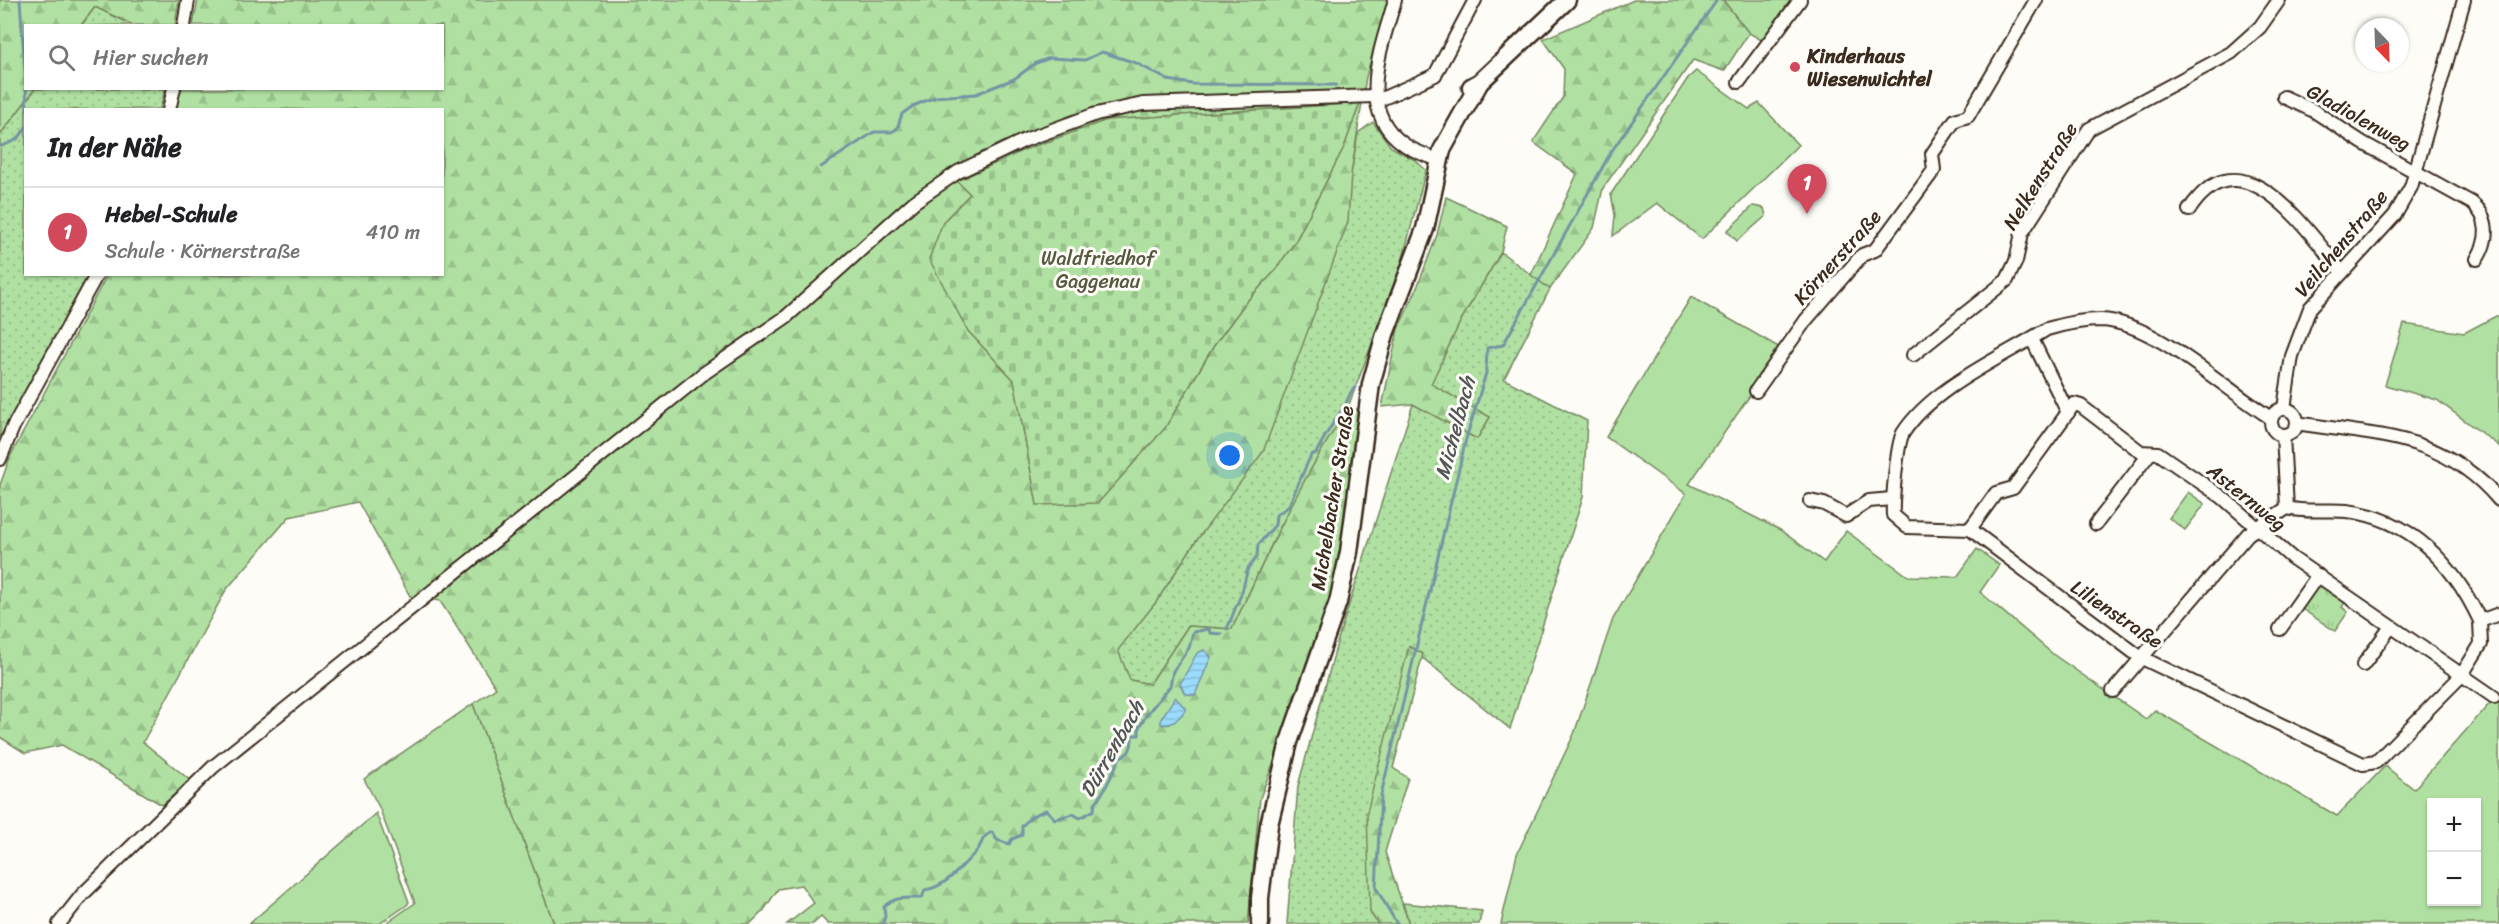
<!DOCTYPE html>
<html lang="de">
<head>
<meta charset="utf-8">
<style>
	:root { --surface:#fff; --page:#f2f2f2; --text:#202124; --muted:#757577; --line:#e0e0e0; --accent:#d1495b }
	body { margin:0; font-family:Sriracha,sans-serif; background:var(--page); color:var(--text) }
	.controls { position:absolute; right:18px; bottom:18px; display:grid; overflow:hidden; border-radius:0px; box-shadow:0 2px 4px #0004 }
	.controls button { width:54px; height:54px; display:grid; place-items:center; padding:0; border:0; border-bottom:2px solid var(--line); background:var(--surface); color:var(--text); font:30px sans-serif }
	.compass { position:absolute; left:2355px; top:18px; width:54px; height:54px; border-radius:50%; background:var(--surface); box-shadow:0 2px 4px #0004; rotate:157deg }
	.you { position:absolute; left:1230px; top:456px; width:21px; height:21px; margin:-15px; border:4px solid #fff; border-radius:50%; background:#1a73e8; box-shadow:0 0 0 9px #1a73e833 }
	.badge { display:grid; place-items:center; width:39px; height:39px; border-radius:50%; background:var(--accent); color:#fff; font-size:20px; font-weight:700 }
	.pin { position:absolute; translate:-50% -50px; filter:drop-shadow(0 2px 3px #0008) }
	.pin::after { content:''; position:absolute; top:32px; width:21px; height:18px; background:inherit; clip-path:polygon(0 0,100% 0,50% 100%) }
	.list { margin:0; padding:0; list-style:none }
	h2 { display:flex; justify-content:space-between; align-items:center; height:78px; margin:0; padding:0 24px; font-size:26px }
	h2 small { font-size:20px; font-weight:400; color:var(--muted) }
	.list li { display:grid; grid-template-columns:39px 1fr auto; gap:18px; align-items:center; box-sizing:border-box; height:90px; padding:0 24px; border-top:2px solid var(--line) }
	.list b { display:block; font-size:22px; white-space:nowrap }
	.list p { margin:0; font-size:20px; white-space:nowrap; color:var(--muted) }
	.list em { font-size:20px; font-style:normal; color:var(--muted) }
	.icon { flex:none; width:33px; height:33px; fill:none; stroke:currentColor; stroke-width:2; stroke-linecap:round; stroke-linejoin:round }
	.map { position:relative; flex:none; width:2499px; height:924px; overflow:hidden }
	.search { position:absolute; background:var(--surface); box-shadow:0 2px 4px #0004; left:24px; top:24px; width:420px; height:66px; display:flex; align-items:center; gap:15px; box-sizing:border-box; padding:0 21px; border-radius:0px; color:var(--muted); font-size:22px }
	.panel { position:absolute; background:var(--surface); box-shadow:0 2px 4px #0004; left:24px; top:108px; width:420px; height:168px; border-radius:0px }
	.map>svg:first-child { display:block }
</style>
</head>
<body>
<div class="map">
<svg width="2499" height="924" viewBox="0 0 2499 924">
	<defs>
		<pattern id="grass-dots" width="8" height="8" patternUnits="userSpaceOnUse" patternTransform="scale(1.5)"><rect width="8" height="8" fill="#b0e1a2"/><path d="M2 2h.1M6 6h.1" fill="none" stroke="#98c18b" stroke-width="1.8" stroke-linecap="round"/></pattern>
		<pattern id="forest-firs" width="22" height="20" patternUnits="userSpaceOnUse" patternTransform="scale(1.5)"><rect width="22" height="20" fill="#b0e1a2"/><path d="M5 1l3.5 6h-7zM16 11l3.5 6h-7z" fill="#98c18b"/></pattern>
		<pattern id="cemetery-stones" width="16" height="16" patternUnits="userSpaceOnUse" patternTransform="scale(1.5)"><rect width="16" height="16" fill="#b0e1a2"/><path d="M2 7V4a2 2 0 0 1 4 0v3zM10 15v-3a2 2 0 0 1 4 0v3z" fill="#98c18b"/></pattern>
		<pattern id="park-tufts" width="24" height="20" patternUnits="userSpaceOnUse" patternTransform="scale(1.5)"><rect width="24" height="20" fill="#b0e1a2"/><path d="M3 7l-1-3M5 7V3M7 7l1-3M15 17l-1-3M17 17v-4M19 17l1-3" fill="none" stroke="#98c18b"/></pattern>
		<pattern id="water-rules" width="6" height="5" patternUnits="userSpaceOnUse" patternTransform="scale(1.5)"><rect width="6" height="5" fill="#9bdbfd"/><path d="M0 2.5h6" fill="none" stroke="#86bcd8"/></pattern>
	</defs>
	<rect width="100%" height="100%" fill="#fdfcf7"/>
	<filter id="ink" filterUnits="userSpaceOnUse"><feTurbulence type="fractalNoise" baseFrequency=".0167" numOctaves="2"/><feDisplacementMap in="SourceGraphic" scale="12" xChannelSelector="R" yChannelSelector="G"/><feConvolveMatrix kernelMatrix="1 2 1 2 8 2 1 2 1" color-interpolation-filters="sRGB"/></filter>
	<g filter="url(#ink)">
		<g fill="url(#grass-dots)" stroke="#768660" stroke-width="1.5">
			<path d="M95,7L133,25L81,26Z"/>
			<path d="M35,89H165L160,109L26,110V274L88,275L0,437V135Z"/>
			<path d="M1373,122L1391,147L1415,160L1426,170L1400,269L1347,410L1278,531L1232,629L1188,626L1150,684L1130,680L1117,650L1156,602L1194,544L1351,174L1358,133Z"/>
			<path d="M1501,252L1550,289L1504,379L1587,421L1583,497L1510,729L1409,647L1370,912L1378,924H1287L1298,786L1339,636L1413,404L1477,439L1490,417L1430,385L1461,320Z"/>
			<path d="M1403,903L1482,911L1479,924H1409Z"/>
		</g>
		<g fill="url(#forest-firs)" stroke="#768660" stroke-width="1.5" fill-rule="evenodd">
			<path d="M0,0H179L175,25H133L95,7L81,25L26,26V88L35,89L0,135Z"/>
			<path d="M198,0H1388L1366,77L1351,174L1348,222L1263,452L1194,544L1156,602L1118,650L1130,680L1150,684L1188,626L1232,629C1267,555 1301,478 1347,410L1358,409L1337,572L1311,664L1260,798L1248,924H828L821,917L813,924H787L814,903L801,885L778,889L764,910L750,924H554L473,704L496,688L440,601L410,596L358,502L289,517L226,590L143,742L191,781L162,805L62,745L25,753L0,737V485L10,457L107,275L442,274V110L174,109L179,89L442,88V26L193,25ZM1360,103L1344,147L1295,242L1273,273L1246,302L1213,347L1165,428L1037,504L1014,380L968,331L943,222L970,194L958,180L1107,120Z"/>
			<path d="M1634,0H1723L1749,33L1724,71L1693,60L1603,188L1594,228L1550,289L1531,275L1577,174L1533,142L1563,97L1564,69L1543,39Z"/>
			<path d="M1446,197L1507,226L1501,252L1461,320L1431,384L1490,417L1477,439L1413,404L1382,407L1398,329L1415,293L1437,235Z"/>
			<path d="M1409,646L1423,654L1393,768L1408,778L1385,852L1409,924H1378L1370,912L1367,812Z"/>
		</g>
		<path fill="url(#cemetery-stones)" stroke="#768660" stroke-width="1.5" d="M1360,103L1344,147L1295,242L1273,273L1246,302L1213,347L1165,428L1098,503L1037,505L1014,380L968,331L929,259L943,222L970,194L957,181L1024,150L1107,120Z"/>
		<g fill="url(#park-tufts)" stroke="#768660" stroke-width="1.5">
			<path d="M1753,206L1764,208L1766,216L1737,241L1727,231Z"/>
			<path d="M2324,586L2346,601L2342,607L2348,612L2335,631L2302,609L2317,588Z"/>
		</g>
		<g fill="#b0e1a2" stroke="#768660" stroke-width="1.5" fill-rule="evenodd">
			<path d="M1723,0H1792L1763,41L1749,33Z"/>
			<path d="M1696,71L1749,109L1759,103L1798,145L1702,239L1657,203L1613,236L1615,215L1611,194L1688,78Z"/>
			<path d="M1691,297L1782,349L1689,484L1780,530L1824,562L1846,531L1908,576L1957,577L1977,549L1999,565L1980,592L2054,655L2146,719L2155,710L2337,816L2385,766L2414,789L2499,693V924H1501L1517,854L1574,734L1613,619L1686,494L1606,437ZM2432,802H2476V902H2432Z"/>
			<path d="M2496,316H2499V446L2437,400L2385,385L2404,324L2464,333Z"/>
			<path d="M2188,492L2205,504L2185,530L2169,518Z"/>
			<path d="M473,704L554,924H385L415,903L379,807L364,779Z"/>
			<path d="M376,813L409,902L407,905L379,924H249Z"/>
		</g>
		<g fill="url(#water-rules)" stroke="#7594a4" stroke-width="1.5">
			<path d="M1204,650L1211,657L1195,695L1185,694L1180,684L1197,653Z"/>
			<path d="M1175,697L1186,709C1179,718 1173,727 1161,724V719Z"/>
		</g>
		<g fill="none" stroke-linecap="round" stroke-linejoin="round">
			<g stroke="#7594a4" stroke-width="3">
				<path d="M20,0L26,84"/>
				<path d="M26,88L27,110"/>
				<path d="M0,146C13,143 20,139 26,127"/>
				<path d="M821,167L874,132H891L897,129L902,114L913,106L935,97L976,94L1014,79L1036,63L1050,58L1085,60L1102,52L1136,63L1168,80L1192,84L1336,85"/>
				<path d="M1227,629L1242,592L1248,568L1257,556L1258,545L1275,525L1276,515L1288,507L1311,455L1316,453C1325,436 1333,422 1344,407C1349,400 1348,392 1356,387"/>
				<path d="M883,924L885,916L884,907C894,896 908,898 922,898L925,890C948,886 960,867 975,853C984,844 979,838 992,832L997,840L1009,844L1012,839L1022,835V826L1032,816L1046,810L1055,819L1073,814L1080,818L1094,810L1095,803C1104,794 1114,770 1120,757C1131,754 1132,746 1132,735H1139V727L1147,714L1170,686L1173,671L1189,648L1193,632L1209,629L1210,633L1222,634"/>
				<path d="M1397,924L1376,888L1381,795L1466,439L1486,373L1487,348L1503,345L1611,152L1717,0"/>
			</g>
			<g stroke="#3b2a1e" stroke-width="16">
				<g id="minor">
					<path d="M1395,0C1382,46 1354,111 1405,145C1415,152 1428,156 1439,160"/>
					<path d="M184,26L188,0"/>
					<path d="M1739,82L1800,0"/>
					<path d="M2284,97L2314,111L2363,143L2472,203C2490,218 2489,240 2477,259"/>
					<path d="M1377,101L1435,75L1475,0"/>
					<path d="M169,110L174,88"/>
					<path d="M2189,210C2242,130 2306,230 2342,272"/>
					<path d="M2032,339L2068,413"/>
					<path d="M1913,355L2007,280L2016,261L2022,233L2089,129L2231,53L2260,27L2279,0"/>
					<path d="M1756,391L1806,320L1862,255L1875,250L1934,170L1932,154L1955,120L1968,116L2036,0"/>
					<path d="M2284,408L2292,356L2310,308L2395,215L2411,187L2464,0"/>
					<circle cx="2284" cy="422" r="13"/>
					<path d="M2271,418C2224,389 2155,322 2101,320C2083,320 2064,324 2047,329C2001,358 1933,387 1903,433C1897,444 1892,501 1893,515L1907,527L1970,529L2140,657L2363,764L2376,762L2461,676L2481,644L2480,621L2499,614"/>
					<path d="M2297,423C2376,436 2443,433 2499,500"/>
					<path d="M0,459L13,427L97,274"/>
					<path d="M1810,501L1824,504L1846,516L1869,501L1892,499"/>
					<path d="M2287,508C2307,513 2328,509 2347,511C2412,519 2454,565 2480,621"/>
					<path d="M2096,524L2150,453"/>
					<path d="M1970,529L1996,493L2013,488L2074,404L2081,406L2141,452L2158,453L2222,497L2292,558L2494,697"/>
					<path d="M2280,629L2318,575"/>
					<path d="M2363,665L2390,628"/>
					<path d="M2113,691L2248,534L2287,508L2283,435"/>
					<path d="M59,924L82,895L213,767L703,374L786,317L914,202L958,172L1025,140L1096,114L1143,104L1375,96"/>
				</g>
			</g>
			<g stroke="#3b2a1e" stroke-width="21">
				<g id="major">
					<path d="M1471,87L1480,82L1567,0"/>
					<path d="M1260,924V898L1269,825L1289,742L1338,602L1349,552L1371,384L1385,334L1425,229L1442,150L1480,82"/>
				</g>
			</g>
			<use href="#minor" stroke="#fdfcf7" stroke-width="12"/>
			<use href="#major" stroke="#fdfcf7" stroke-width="16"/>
		</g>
	</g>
	<circle fill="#d1495b" stroke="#fdfcf7" stroke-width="2" cx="1795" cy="67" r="6"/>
	<g text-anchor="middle" stroke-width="6" stroke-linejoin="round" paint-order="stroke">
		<g font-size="20" font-weight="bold" fill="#3b2a1e" stroke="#fdfcf7" text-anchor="start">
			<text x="1807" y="63">Kinderhaus<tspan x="1807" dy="23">Wiesenwichtel</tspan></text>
		</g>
		<g font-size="20" fill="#3b2a1e" stroke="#fdfcf7">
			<text transform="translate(2359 117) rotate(29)" y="7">Gladiolenweg</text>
			<text transform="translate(2040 176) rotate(-58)" y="7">Nelkenstraße</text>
			<text transform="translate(2341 243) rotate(-50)" y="7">Veilchenstraße</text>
			<text transform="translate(1837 257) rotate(-48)" y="7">Körnerstraße</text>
			<text transform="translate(2247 497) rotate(39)" y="7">Asternweg</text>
			<text transform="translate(1332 498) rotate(-81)" y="7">Michelbacher Straße</text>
			<text transform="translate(2117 614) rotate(34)" y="7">Lilienstraße</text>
		</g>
		<g font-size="20" fill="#58583f" stroke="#fdfcf7">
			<text x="1098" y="265">Waldfriedhof<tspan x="1098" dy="23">Gaggenau</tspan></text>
		</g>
		<g font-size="21" font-style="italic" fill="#535656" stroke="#fdfcf7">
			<text transform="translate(1455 428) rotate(-75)" y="7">Michelbach</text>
			<text transform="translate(1112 749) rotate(-60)" y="7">Dürrenbach</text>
		</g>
	</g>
</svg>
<div class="controls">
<button>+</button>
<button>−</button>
</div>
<svg class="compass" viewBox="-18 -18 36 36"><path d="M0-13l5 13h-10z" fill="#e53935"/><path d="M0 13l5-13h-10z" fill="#757577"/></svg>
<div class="you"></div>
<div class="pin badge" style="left:1807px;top:214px">1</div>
<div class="search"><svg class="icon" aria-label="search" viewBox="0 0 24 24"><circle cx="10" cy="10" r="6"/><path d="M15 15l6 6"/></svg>Hier suchen</div>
<section class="panel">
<h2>In der Nähe<small></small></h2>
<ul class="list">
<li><span class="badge">1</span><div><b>Hebel-Schule</b><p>Schule · Körnerstraße</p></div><em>410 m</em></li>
</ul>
</section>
</div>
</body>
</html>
